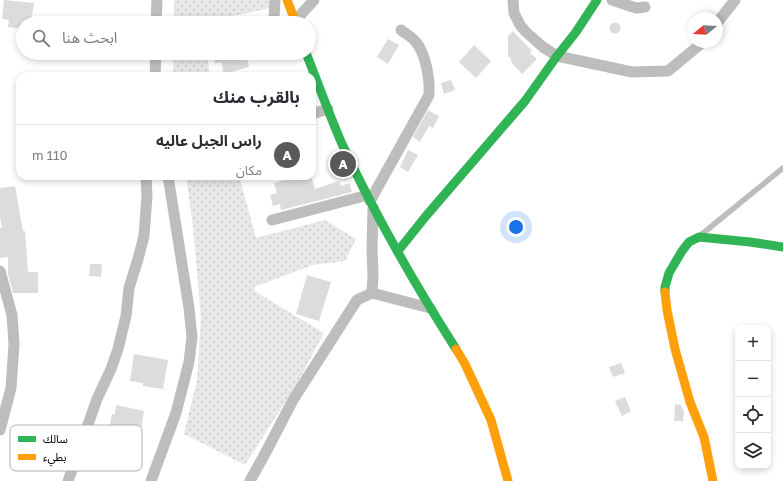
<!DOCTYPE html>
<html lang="ar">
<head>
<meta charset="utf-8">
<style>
	:root { --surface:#fff; --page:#f7f7f7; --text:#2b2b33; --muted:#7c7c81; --line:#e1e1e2; --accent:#595959 }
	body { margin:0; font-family:"Golos Text","Noto Sans Arabic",sans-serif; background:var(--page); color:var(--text); direction:rtl }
	.controls { position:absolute; right:12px; bottom:12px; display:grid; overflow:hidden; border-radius:8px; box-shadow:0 2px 6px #0003 }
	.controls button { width:36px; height:36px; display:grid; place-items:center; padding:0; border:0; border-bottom:1px solid var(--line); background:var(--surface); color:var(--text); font:20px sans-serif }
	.compass { position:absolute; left:687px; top:12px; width:36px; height:36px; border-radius:50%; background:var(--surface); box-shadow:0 2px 6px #0003; rotate:252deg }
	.you { position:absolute; left:516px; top:227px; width:14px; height:14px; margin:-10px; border:3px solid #fff; border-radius:50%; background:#1a73e8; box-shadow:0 0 0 6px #1a73e833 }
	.badge { display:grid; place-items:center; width:26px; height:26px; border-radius:50%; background:var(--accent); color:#fff; font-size:13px; font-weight:700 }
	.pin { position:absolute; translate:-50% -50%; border:2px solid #fff; box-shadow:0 1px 4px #0006 }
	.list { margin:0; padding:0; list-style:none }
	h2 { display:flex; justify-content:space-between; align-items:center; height:52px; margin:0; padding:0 16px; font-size:17px }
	h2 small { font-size:13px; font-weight:400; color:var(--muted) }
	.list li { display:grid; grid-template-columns:26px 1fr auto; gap:12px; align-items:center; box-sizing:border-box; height:56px; padding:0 16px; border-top:1px solid var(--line) }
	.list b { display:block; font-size:15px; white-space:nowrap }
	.list p { margin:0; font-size:13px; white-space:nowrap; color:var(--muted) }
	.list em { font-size:13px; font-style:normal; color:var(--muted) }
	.icon { flex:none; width:22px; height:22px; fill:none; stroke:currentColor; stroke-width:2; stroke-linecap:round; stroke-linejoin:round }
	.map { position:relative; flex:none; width:783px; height:481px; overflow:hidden; direction:ltr }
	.search { position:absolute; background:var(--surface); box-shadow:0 2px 6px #0003; left:16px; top:16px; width:300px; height:44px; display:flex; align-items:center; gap:10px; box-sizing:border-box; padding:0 14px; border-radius:22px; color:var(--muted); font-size:15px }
	.panel { position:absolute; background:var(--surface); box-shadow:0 2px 6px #0003; left:16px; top:72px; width:300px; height:108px; border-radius:12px; direction:rtl }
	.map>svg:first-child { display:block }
</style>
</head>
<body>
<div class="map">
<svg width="783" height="481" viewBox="0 0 783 481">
	<defs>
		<pattern id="grass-dots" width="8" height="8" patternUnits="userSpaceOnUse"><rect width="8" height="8" fill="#e8e8e8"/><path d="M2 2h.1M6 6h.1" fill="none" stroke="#c5c5c5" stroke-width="1.8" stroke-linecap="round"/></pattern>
	</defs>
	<rect width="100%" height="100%" fill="#fff"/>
	<g fill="url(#grass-dots)">
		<path d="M174,0H269L271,8L204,22V23H174Z"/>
		<path d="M174,53H207L210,76H173Z"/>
		<path d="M186,176H239L256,238L325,220L356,239L345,261L313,265L254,287L256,292L324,333L298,382L245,465L184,434L197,380L201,317L193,227Z"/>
	</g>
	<g fill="#dcdcdc">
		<path d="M4,0L34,3L31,23L24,22L23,29L8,27L9,20L2,19Z"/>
		<circle cx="615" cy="28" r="5.5"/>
		<path d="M513,31L532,51L530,53L537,59L522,74L512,63L510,57H508V36Z"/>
		<path d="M388,39L399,45L388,64L377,57Z"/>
		<path d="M474,45L491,61L476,78L459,62Z"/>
		<path d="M213,53H246L249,67L224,74L221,62L215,64Z"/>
		<path d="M451,80L455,90L444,94L441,83Z"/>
		<path d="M428,110L439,116L433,128L429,126L420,142L413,137Z"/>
		<path d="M408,150L418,155L408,172L400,167Z"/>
		<path d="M298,176H311L315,189L339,181L341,186L350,183L352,192L281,210L280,204L273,206L270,195L277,193L274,183Z"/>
		<path d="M15,186L23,231H25L28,272H38V293H13L8,274V257L0,258V228H2L0,217V188Z"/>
		<path d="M90,264H102L101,277L89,276Z"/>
		<path d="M307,275L331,282L319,321L296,314Z"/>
		<path d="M134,354L168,360L163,389L143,386V383L130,381Z"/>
		<path d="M621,363L625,373L613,377L609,367Z"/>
		<path d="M625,397L631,411L622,416L615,401Z"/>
		<path d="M675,404L681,405L684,412L683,421H674Z"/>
		<path d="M116,405L144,411L138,447L109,442L110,436L108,435L112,414H115Z"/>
	</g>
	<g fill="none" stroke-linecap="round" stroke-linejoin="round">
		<path stroke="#bdbdbd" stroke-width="5.5" d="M702,234L783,168"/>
		<g stroke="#bdbdbd" stroke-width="11">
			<path d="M513,0L514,13L520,25L526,32L543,47L557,56L632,72L668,71L703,42"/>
			<path d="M612,0L636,8L645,7"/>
			<path d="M274,18L275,0"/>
			<path d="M295,21L314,0"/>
			<path d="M156,23L157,0"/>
			<path d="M717,23L735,0"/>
			<path d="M155,76L156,53"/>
			<path d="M312,114L328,109"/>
			<path d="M370,201L429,95C430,80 426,53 415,41C412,37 405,33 401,30"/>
			<path d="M272,220L368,195"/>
			<path d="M0,271L12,315L14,344L11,388L0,430"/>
			<path d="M372,293L373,275L372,249L373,208"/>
			<path d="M68,481L97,399L111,369L118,349L126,316L129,288L138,259L144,236L147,196L146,176"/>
			<path d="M151,481L176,413L189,362L192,337L189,308L168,176"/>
			<path d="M250,481L267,450L293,400L357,300L372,293L430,308"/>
		</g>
		<g stroke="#30b455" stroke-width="9">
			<path d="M306,53C318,83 329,114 342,144C375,215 414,283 456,349"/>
			<path d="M398,251L426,216L525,101L557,56L576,32L597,0"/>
			<path d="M665,292V287L669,273L682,251L689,242L699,237L750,242L783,247"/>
		</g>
		<g stroke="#ff9f0a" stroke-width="9">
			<path d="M287,0L296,23"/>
			<path d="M665,292L667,310L675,349L690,402L704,437L713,481"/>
			<path d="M456,349L465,364L491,420L508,481"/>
		</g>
	</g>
	<rect x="10" y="425" width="132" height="46" rx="6" fill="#fff" stroke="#b2b2b2" stroke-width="1"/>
	<rect x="18" y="436" width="18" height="6" fill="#30b455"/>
	<rect x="18" y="454" width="18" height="6" fill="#ff9f0a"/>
	<g font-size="11" fill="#000">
		<text x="43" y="443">سالك</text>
		<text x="43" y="461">بطيء</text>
	</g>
</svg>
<div class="controls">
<button>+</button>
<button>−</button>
<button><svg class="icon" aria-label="locate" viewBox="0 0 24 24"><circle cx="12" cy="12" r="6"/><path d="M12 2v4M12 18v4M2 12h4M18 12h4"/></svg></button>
<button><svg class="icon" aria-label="layers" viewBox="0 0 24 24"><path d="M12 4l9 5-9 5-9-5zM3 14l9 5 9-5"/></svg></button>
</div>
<svg class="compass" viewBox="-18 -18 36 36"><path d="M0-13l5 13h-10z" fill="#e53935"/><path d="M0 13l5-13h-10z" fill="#7c7c81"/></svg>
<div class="you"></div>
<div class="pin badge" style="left:343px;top:164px">A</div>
<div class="search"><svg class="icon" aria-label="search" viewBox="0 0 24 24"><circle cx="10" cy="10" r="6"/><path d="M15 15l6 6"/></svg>ابحث هنا</div>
<section class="panel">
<h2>بالقرب منك<small></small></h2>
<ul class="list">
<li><span class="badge">A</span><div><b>راس الجبل عاليه</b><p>مكان</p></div><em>110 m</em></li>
</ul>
</section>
</div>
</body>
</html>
